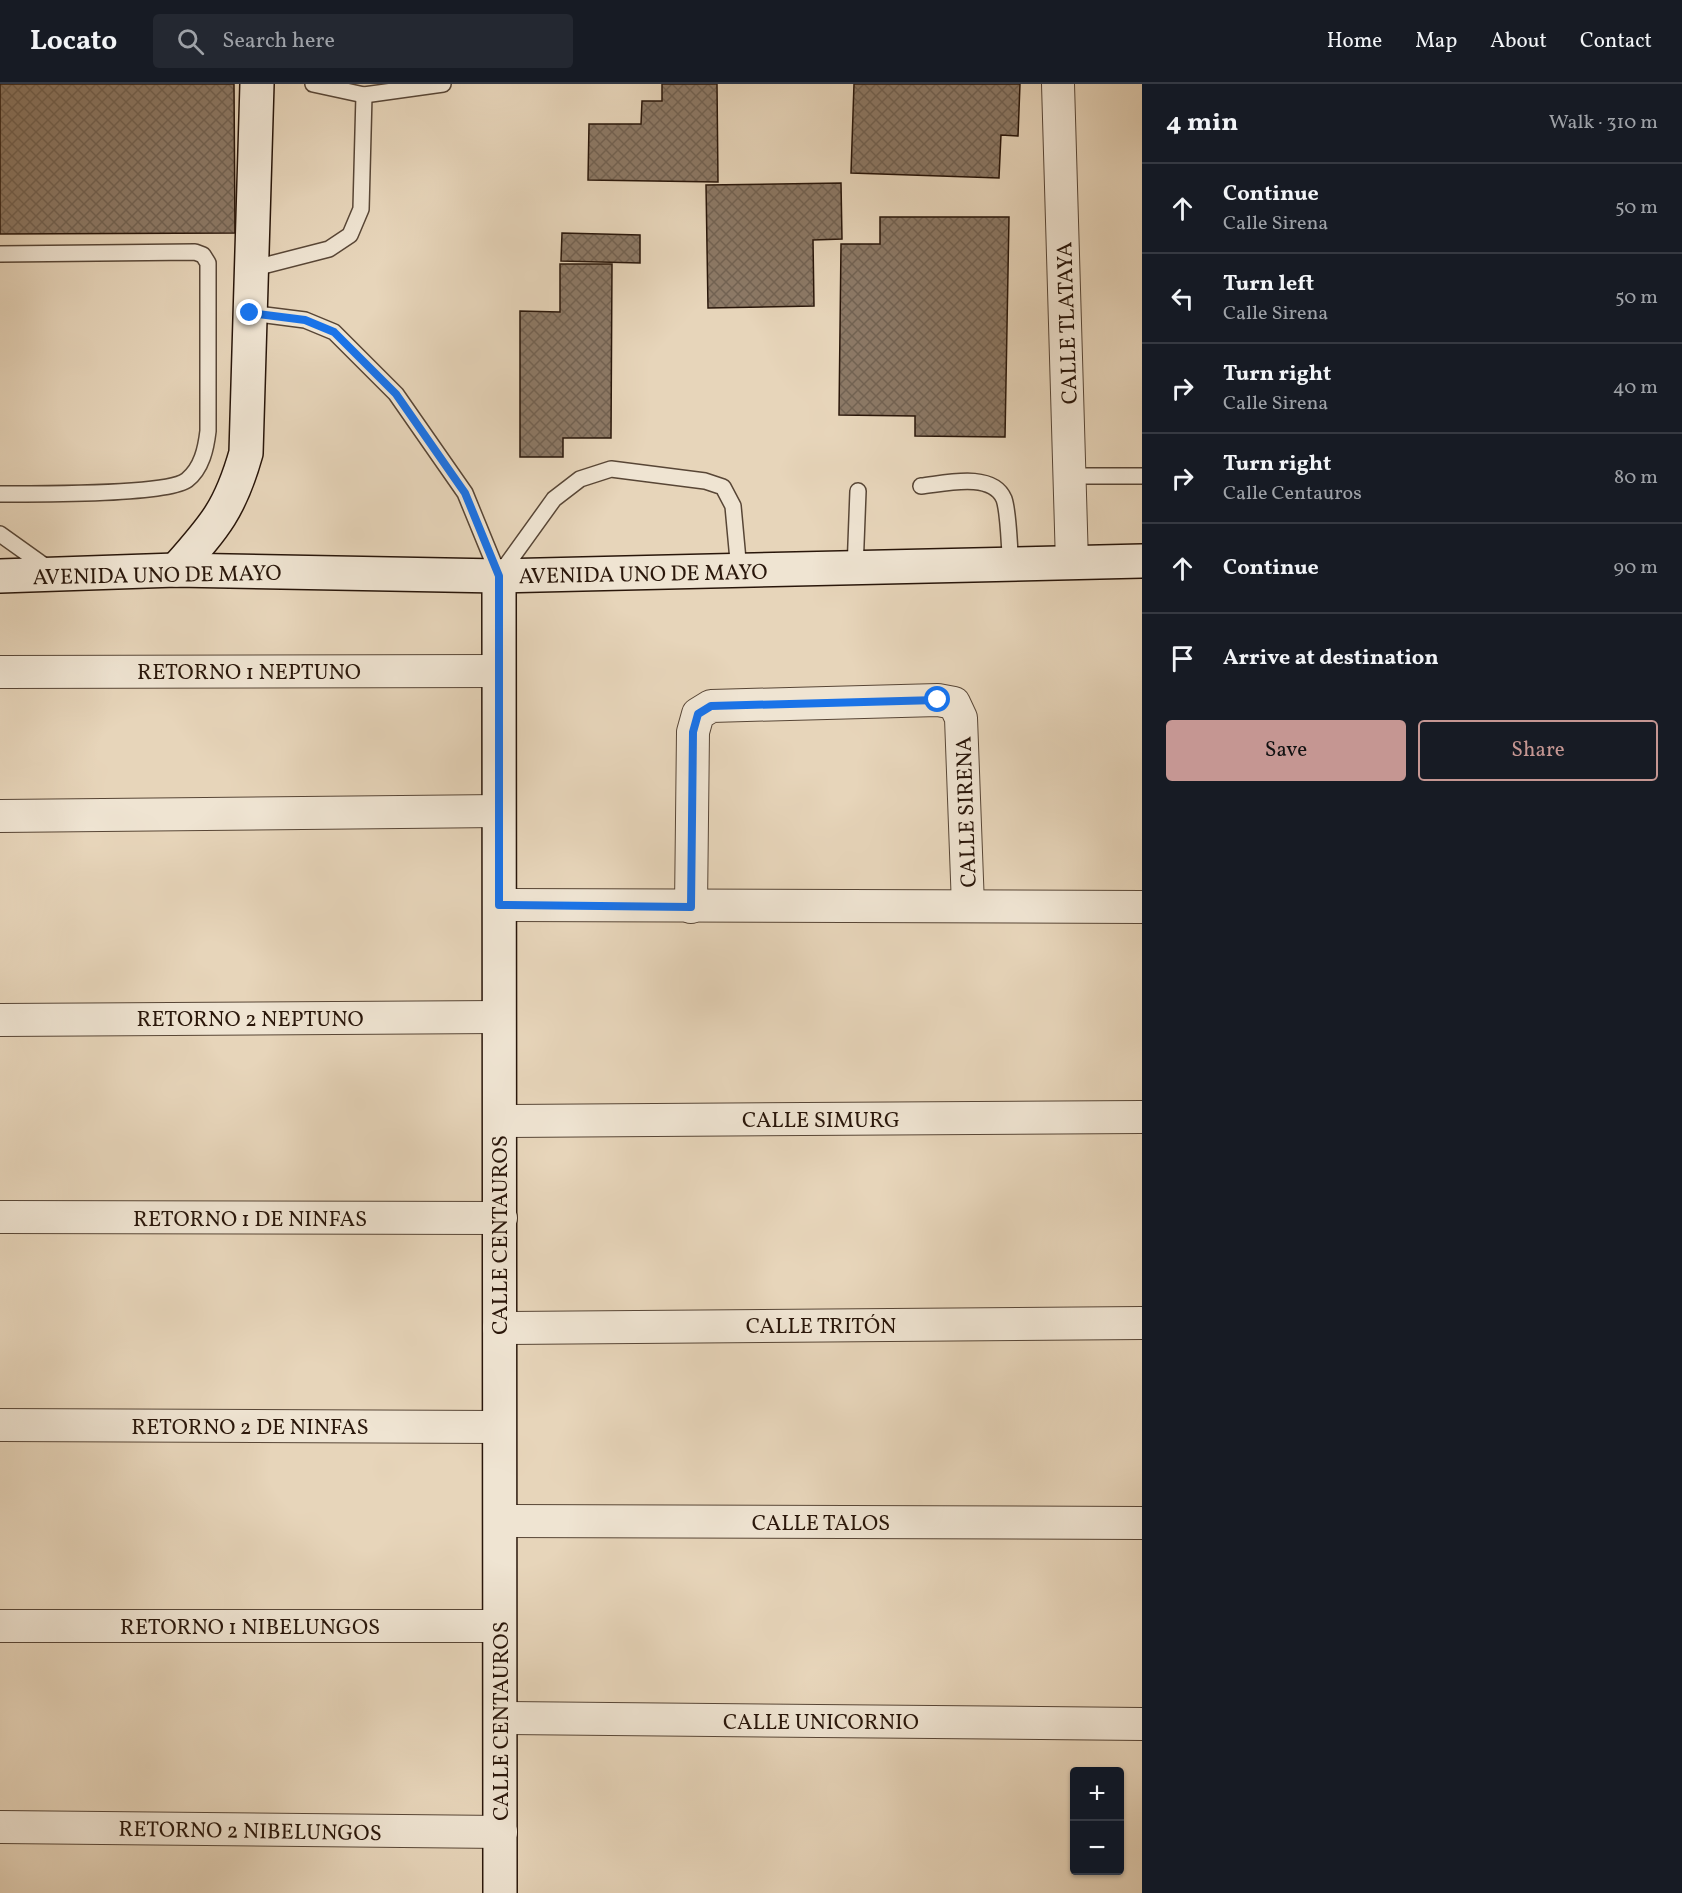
<!DOCTYPE html>
<html lang="en">
<head>
<meta charset="utf-8">
<style>
	:root { --surface:#171b24; --page:#242831; --text:#f1f3f6; --muted:#9ea1a6; --line:#363941; --accent:#c59692 }
	body { margin:0; font-family:Vollkorn,serif; background:var(--page); color:var(--text) }
	.controls { position:absolute; right:18px; bottom:18px; display:grid; overflow:hidden; border-radius:6px; box-shadow:0 2px 4px #0004 }
	.controls button { width:54px; height:54px; display:grid; place-items:center; padding:0; border:0; border-bottom:2px solid var(--line); background:var(--surface); color:var(--text); font:30px sans-serif }
	.stop { position:absolute; width:18px; height:18px; margin:-14px; border:4px solid #1a73e8; border-radius:50%; background:#fff }
	.stop.end { background:#1a73e8; border-color:#fff; box-shadow:0 2px 6px #0008 }
	.list { margin:0; padding:0; list-style:none }
	h2 { display:flex; justify-content:space-between; align-items:center; height:78px; margin:0; padding:0 24px; font-size:26px }
	h2 small { font-size:20px; font-weight:400; color:var(--muted) }
	.list li { display:grid; grid-template-columns:39px 1fr auto; gap:18px; align-items:center; box-sizing:border-box; height:90px; padding:0 24px; border-top:2px solid var(--line) }
	.list b { display:block; font-size:22px; white-space:nowrap }
	.list p { margin:0; font-size:20px; white-space:nowrap; color:var(--muted) }
	.list em { font-size:20px; font-style:normal; color:var(--muted) }
	.actions { display:flex; gap:12px; padding:18px 24px }
	.actions a { flex:1; padding:14px 0; border:2px solid var(--accent); border-radius:6px; text-align:center; font-size:21px; color:var(--accent) }
	.actions .main { background:var(--accent); color:#111 }
	.icon { flex:none; width:33px; height:33px; fill:none; stroke:currentColor; stroke-width:2; stroke-linecap:round; stroke-linejoin:round }
	.map { position:relative; flex:none; width:1142px; height:1809px; overflow:hidden }
	header { display:flex; align-items:center; gap:36px; box-sizing:border-box; height:84px; padding:0 30px; background:var(--surface); border-bottom:2px solid var(--line) }
	header strong { font-size:28px }
	nav { display:flex; gap:33px; margin-inline-start:auto; font-size:21px }
	.search { width:420px; height:54px; background:var(--page); display:flex; align-items:center; gap:15px; box-sizing:border-box; padding:0 21px; border-radius:6px; color:var(--muted); font-size:22px }
	main { display:flex }
	aside { flex:1; background:var(--surface) }
	.map>svg:first-child { display:block }
</style>
</head>
<body>
<header>
<strong>Locato</strong>
<div class="search"><svg class="icon" aria-label="search" viewBox="0 0 24 24"><circle cx="10" cy="10" r="6"/><path d="M15 15l6 6"/></svg>Search here</div>
<nav><a>Home</a><a>Map</a><a>About</a><a>Contact</a></nav>
</header>
<main>
<div class="map">
<svg width="1142" height="1809" viewBox="0 0 1142 1809">
	<defs>
		<pattern id="building-cross-hatch" width="8" height="8" patternUnits="userSpaceOnUse" patternTransform="scale(1.5)"><rect width="8" height="8" fill="#8c7966"/><path d="M0 0l8 8M0 8l8-8" fill="none" stroke="#726252"/></pattern>
	</defs>
	<rect width="100%" height="100%" fill="#e7d5ba"/>
	<filter id="stains"><feTurbulence type="fractalNoise" baseFrequency=".00333" numOctaves="4"/><feColorMatrix values="0 0 0 0 .2 0 0 0 0 .09 0 0 0 0 .02 0 0 0 .5 -.17"/></filter>
	<radialGradient id="worn" r=".72"><stop offset=".6" stop-color="#630" stop-opacity="0"/><stop offset="1" stop-color="#630" stop-opacity=".3"/></radialGradient>
	<g fill="url(#building-cross-hatch)" stroke="#29160a" stroke-width="1.5">
		<path d="M0,0H234L235,149L0,150Z"/>
		<path d="M662,0H717L718,98L588,96L589,40H641L642,17H662Z"/>
		<path d="M854,0H1020L1018,52L1001,51L999,94L851,89Z"/>
		<path d="M841,99L842,155L813,156L814,222L708,224L706,101Z"/>
		<path d="M880,133H1009L1005,353L915,352V332L839,331L841,160H880Z"/>
		<path d="M562,149L640,151V179L561,177Z"/>
		<path d="M560,180H612L611,354H563V373H520V227L560,228Z"/>
	</g>
	<g fill="none" stroke-linecap="round" stroke-linejoin="round">
		<g stroke="#584636" stroke-width="18">
			<g id="lane">
				<path d="M364,11L443,0"/>
				<path d="M0,170L195,168L203,171L208,179V347C206,364 202,384 187,396C168,411 31,410 0,410"/>
				<path d="M251,185L329,165L350,151L361,125L364,11L313,0"/>
				<path d="M250,229L305,236L334,248L396,310L465,409L499,492"/>
				<path d="M1071,392H1142"/>
				<path d="M921,402C943,400 992,387 1004,415C1009,429 1009,465 1011,481"/>
				<path d="M0,450L49,485"/>
				<path d="M855,486L858,407"/>
				<path d="M500,490L554,415L580,395L611,385L705,397L723,403L733,422L739,487"/>
			</g>
		</g>
		<g stroke="#584636" stroke-width="34">
			<g id="street">
				<path d="M1058,0L1072,479"/>
				<path d="M0,588L499,587"/>
				<path d="M0,732L499,727"/>
				<path d="M499,821L1142,823"/>
				<path d="M691,823L693,648L698,630L711,622L938,616L954,619L961,634L968,822"/>
				<path d="M0,936L499,933"/>
				<path d="M499,1037L1142,1033"/>
				<path d="M0,1133L501,1134"/>
				<path d="M499,1244L1142,1239"/>
				<path d="M0,1341L499,1343"/>
				<path d="M500,1437L1142,1439"/>
				<path d="M0,1542H500"/>
				<path d="M500,1634L1142,1640"/>
				<path d="M0,1743L501,1748"/>
			</g>
		</g>
		<g stroke="#29160a" stroke-width="36">
			<g id="secondary">
				<path d="M176,486C214,443 230,426 246,369L257,0"/>
				<path d="M0,492L176,486L499,492L1142,477"/>
				<path d="M499,492L500,1809"/>
			</g>
		</g>
		<use href="#lane" stroke="#efe4d2" stroke-width="15"/>
		<use href="#street" stroke="#efe4d2" stroke-width="32"/>
		<use href="#secondary" stroke="#efe4d2" stroke-width="33"/>
	</g>
	<g fill="none" stroke-linecap="round" stroke-linejoin="round">
		<path stroke="#1a73e8" stroke-width="8" d="M250,229L305,236L334,248L396,310L465,409L499,492V821L691,823L693,648L698,630L711,622L938,616"/>
	</g>
	<g text-anchor="middle" stroke-width="5" stroke-linejoin="round" paint-order="stroke">
		<g font-size="22" fill="#29160a" stroke="#efe4d2">
			<text transform="translate(1066 239) rotate(-92)" y="8">CALLE TLATAYA</text>
			<text transform="translate(643 489) rotate(-1)" y="8">AVENIDA UNO DE MAYO</text>
			<text transform="translate(157 490) rotate(-1)" y="8">AVENIDA UNO DE MAYO</text>
			<text x="249" y="595">RETORNO 1 NEPTUNO</text>
			<text transform="translate(965 728) rotate(-92)" y="8">CALLE SIRENA</text>
			<text x="250" y="942">RETORNO 2 NEPTUNO</text>
			<text x="821" y="1043">CALLE SIMURG</text>
			<text x="250" y="1142">RETORNO 1 DE NINFAS</text>
			<text transform="translate(499 1151) rotate(-90)" y="8">CALLE CENTAUROS</text>
			<text x="821" y="1249">CALLE TRITÓN</text>
			<text x="250" y="1350">RETORNO 2 DE NINFAS</text>
			<text x="821" y="1446">CALLE TALOS</text>
			<text x="250" y="1550">RETORNO 1 NIBELUNGOS</text>
			<text transform="translate(500 1637) rotate(-90)" y="8">CALLE CENTAUROS</text>
			<text x="821" y="1645">CALLE UNICORNIO</text>
			<text transform="translate(250 1746) rotate(1)" y="8">RETORNO 2 NIBELUNGOS</text>
		</g>
	</g>
	<rect width="100%" height="100%" filter="url(#stains)"/>
	<rect width="100%" height="100%" fill="url(#worn)"/>
</svg>
<div class="controls">
<button>+</button>
<button>−</button>
</div>
<div class="stop" style="left:938px;top:616px"></div>
<div class="stop end" style="left:250px;top:229px"></div>
</div>
<aside>
<h2>4 min<small>Walk · 310 m</small></h2>
<ul class="list">
<li><svg class="icon" aria-label="ahead" viewBox="0 0 24 24"><path d="M12 20V5M6 11l6-6 6 6"/></svg><div><b>Continue</b><p>Calle Sirena</p></div><em>50 m</em></li>
<li><svg class="icon" aria-label="left" viewBox="0 0 24 24"><path d="M17 20v-9H6M10 6l-5 5 5 5"/></svg><div><b>Turn left</b><p>Calle Sirena</p></div><em>50 m</em></li>
<li><svg class="icon" aria-label="right" viewBox="0 0 24 24"><path d="M7 20v-9h11M14 6l5 5-5 5"/></svg><div><b>Turn right</b><p>Calle Sirena</p></div><em>40 m</em></li>
<li><svg class="icon" aria-label="right" viewBox="0 0 24 24"><path d="M7 20v-9h11M14 6l5 5-5 5"/></svg><div><b>Turn right</b><p>Calle Centauros</p></div><em>80 m</em></li>
<li><svg class="icon" aria-label="ahead" viewBox="0 0 24 24"><path d="M12 20V5M6 11l6-6 6 6"/></svg><div><b>Continue</b></div><em>90 m</em></li>
<li><svg class="icon" aria-label="arrive" viewBox="0 0 24 24"><path d="M6 21V4h12l-3 4 3 4H6"/></svg><div><b>Arrive at destination</b></div></li>
</ul>
<div class="actions"><a class="main">Save</a><a>Share</a></div>
</aside>
</main>
</body>
</html>
